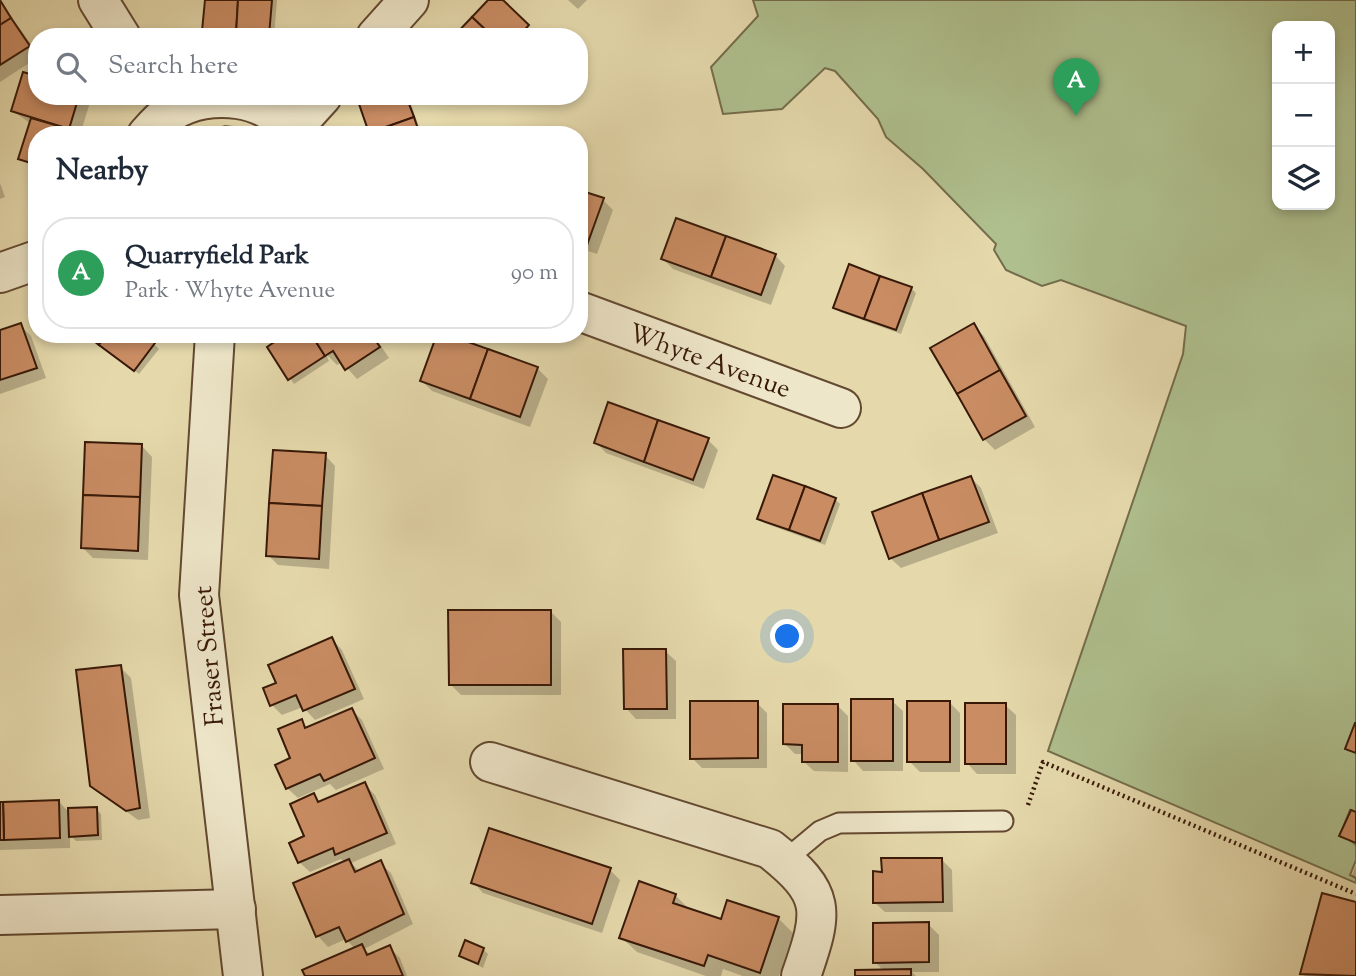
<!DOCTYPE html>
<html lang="en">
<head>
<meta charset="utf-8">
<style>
	:root { --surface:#fff; --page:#f2f2f3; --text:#1f2937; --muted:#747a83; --line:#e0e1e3; --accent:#8f2418 }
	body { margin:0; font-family:"Sorts Mill Goudy",serif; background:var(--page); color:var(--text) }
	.controls { position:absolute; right:21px; top:21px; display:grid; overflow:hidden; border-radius:14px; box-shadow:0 4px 10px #0003 }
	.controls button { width:63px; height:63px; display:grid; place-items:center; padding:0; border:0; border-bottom:2px solid var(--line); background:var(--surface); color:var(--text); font:35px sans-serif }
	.you { position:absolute; left:788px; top:637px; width:24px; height:24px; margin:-18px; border:5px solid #fff; border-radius:50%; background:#1a73e8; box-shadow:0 0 0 10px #1a73e833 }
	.badge { display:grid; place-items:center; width:46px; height:46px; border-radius:50%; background:var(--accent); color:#fff; font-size:23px; font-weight:700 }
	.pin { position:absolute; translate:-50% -58px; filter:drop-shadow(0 2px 4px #0008) }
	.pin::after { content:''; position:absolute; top:37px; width:24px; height:21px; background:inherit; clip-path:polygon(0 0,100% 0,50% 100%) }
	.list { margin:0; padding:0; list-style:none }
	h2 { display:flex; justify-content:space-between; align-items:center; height:91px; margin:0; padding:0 28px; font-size:30px }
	h2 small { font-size:23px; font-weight:400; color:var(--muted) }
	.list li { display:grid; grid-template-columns:46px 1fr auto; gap:21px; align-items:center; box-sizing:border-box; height:112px; margin:0 14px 14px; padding:0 14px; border:2px solid var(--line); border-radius:28px }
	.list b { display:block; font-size:26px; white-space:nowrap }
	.list p { margin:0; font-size:23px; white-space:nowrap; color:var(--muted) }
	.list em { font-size:23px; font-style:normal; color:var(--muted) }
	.icon { flex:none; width:38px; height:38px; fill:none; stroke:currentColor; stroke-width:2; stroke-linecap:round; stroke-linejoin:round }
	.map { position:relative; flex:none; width:1356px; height:976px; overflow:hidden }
	.search { position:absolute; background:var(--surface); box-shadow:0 4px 10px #0003; left:28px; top:28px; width:560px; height:77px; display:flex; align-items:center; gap:18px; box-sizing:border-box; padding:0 24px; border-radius:28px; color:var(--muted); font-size:26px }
	.panel { position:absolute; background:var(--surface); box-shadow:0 4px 10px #0003; left:28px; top:126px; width:560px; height:217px; border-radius:28px }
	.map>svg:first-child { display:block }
</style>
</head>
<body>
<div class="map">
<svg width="1356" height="976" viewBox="0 0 1356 976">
	<rect width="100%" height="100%" fill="#e5d9ac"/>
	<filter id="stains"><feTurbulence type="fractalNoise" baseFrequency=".00286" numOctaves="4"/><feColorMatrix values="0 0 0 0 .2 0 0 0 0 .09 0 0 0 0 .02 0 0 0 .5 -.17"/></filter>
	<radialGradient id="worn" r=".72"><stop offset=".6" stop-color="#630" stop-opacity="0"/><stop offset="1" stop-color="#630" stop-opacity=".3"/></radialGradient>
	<g fill="#afc08e" stroke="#746c4b" stroke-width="2" fill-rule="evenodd">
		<path d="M753,0H1356V812L1350,810L1340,835L1356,843V860L1350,875L1356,878V883L1048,751L1183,354L1186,326L1061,280L1042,286L1006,270L994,250L996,244L923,169L886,137L878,119L835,71L825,68L782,109L723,114L711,67L758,16ZM1277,26H1330V205H1277Z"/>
		<path d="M225,126L248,129L258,135H197Z"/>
	</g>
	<g fill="#0003">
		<path d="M0,0L37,53V58L0,82Z"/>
		<path d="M206,0H277L274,37L209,35L204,30Z"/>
		<path d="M491,0H500L532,31L527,37H456Z"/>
		<path d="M568,0H587L578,9Z"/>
		<path d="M37,96H88L91,99L80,135H37V167L20,159L31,124L13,111Z"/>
		<path d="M377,96H408L422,135H372Z"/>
		<path d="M0,183L5,197L0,199Z"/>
		<path d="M579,192L603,200L613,210L597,254L579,248Z"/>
		<path d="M775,255L785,266L771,305L673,269L663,259Z"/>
		<path d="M911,288L916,293L901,334L840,312L835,307Z"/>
		<path d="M20,325L31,336L46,378L0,394V332Z"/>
		<path d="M973,326L984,336L1035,427L995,450L984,439Z"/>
		<path d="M86,334L154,344L159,349L139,374Z"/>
		<path d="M289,334H373L389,358L357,379L342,362L337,365L326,354L329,361L294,384L269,347Z"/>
		<path d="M537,368L548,379L530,427L432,391L422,381Z"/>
		<path d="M708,440L718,450L704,489L606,453L596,442Z"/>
		<path d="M142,446L152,457L148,560L93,558L83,548Z"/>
		<path d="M325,455L335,466L329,569L278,565L268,555Z"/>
		<path d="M971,478L981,488L998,533L901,568L890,558Z"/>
		<path d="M835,499L840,504L825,545L764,523L759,518Z"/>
		<path d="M550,611L561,622V695H461L450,684Z"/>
		<path d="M332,639L342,650L364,699L315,720L303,707L282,715L272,705L279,684Z"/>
		<path d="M665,651L676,661V719H636L626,708Z"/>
		<path d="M120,667L131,678L150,818L138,820L91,785Z"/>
		<path d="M892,701L903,711V771H863L853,760Z"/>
		<path d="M949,702L960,713V772H920L909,761Z"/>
		<path d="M757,703L767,713V768H702L692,758Z"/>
		<path d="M837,705L848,716V772L814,771L803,761V754H795L785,744Z"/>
		<path d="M1005,705L1016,715V774H977L967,763Z"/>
		<path d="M352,710L362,720L384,769L336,790L330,784L298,798L287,788L301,721L309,729Z"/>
		<path d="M364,784L375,795L396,844L351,863L360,872L380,863L391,873L413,924L364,949L371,955L389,947L400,958L407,976H307L355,949L346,939L328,947L318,936L345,863L341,859L310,872L299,862L313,795L321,803Z"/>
		<path d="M58,801L70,813L96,809L101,814L102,840L76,841L70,835V848L0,850V803Z"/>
		<path d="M1356,814V847L1342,835Z"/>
		<path d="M942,860L952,870L953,912H885L874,902L883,874Z"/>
		<path d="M1356,865V879L1352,875Z"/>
		<path d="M610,870L620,880L602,933L483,893L473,882Z"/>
		<path d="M675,895L691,911L722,921L778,918L793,933L779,976H743L723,969L721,976H706L637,952L621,937Z"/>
		<path d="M1356,904V976H1305L1302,973Z"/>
		<path d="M928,924L939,935V972H912L916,976H856L884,971L875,962Z"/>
		<path d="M483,949L488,954L483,968L461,956Z"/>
	</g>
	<g fill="#c98c63" stroke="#381908" stroke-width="2">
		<path d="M0,0L11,18L0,25Z"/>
		<path d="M205,0H238L236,34L202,31Z"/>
		<path d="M238,0H272L269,36L236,34Z"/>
		<path d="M488,0H503L529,25L518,37H493L472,17Z"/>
		<path d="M472,17L493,37H453Z"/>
		<path d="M11,18L30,46L0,65V25Z"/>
		<path d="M23,72L37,76V96H79L69,129L11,111Z"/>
		<path d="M372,96H406L414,117L369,133L358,101Z"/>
		<path d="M414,117L420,135H370L369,133Z"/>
		<path d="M31,118L69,129L67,135H37V165L18,159Z"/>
		<path d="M579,190L604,198L587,245L579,243Z"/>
		<path d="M676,218L726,236L711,277L661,259Z"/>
		<path d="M726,236L776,254L761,295L711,277Z"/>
		<path d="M849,264L880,276L864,319L833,308Z"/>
		<path d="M880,276L912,287L896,330L864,319Z"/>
		<path d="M21,323L37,368L0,380V330Z"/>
		<path d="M974,323L1000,370L957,394L930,348Z"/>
		<path d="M85,334H106L99,345Z"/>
		<path d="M106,334H144L155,343L134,371L99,345Z"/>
		<path d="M286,334H311L325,356L288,380L267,347Z"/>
		<path d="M311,334H371L380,347L345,370L333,351L325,356Z"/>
		<path d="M437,334H446L488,349L470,399L420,381Z"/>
		<path d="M488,349L538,367L520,417L470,399Z"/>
		<path d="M1000,370L1026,416L983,440L957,394Z"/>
		<path d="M608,402L658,420L644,462L594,443Z"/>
		<path d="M658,420L709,438L693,480L644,462Z"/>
		<path d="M85,442L142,444L140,498L83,495Z"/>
		<path d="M273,450L326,453L322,506L269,503Z"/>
		<path d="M773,475L805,486L789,530L757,519Z"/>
		<path d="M971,476L989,522L939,540L922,493Z"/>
		<path d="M805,486L836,498L820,541L789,530Z"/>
		<path d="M922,493L939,540L889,559L872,512Z"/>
		<path d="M83,495L140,497L138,551L81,548Z"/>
		<path d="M269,503L322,506L319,559L266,556Z"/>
		<path d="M448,610H551V685H449Z"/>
		<path d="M332,637L355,689L303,711L296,695L270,706L263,688L276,683L268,665Z"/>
		<path d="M623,649H666L667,709H624Z"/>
		<path d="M121,665L140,808L126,811L90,786L76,670Z"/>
		<rect x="851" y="699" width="42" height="62"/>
		<path d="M690,701H758V758L690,759Z"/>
		<rect x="907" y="701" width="43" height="61"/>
		<rect x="965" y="703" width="41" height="61"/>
		<path d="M783,704H838V762H802V745L783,744Z"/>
		<path d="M352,708L375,758L324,781L320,774L286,789L275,765L290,758L278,729L302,719L305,728Z"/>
		<path d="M1355,723H1356V753L1345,749Z"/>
		<path d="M365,782L387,833L335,855L333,848L298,863L289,843L304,836L290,804L314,793L318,802Z"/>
		<path d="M59,800L60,838L4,840L3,802Z"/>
		<path d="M0,802H3L4,840H0Z"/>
		<path d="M97,807L98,835L69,837L68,808Z"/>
		<path d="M1351,810L1356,812V843L1339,836Z"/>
		<path d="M489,828L611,868L592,924L471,883Z"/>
		<path d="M881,858H942L943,902L873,903V871L882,872Z"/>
		<path d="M349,859L355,872L381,860L404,914L346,942L339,927L316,937L293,883Z"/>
		<path d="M639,881L676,894L673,903L721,919L727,900L779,917L760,973L708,955L704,966L619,938Z"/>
		<path d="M1322,893L1356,902V976L1300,974Z"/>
		<path d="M929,922V962L873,963V923Z"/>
		<path d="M465,940L484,948L478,964L459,956Z"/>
		<path d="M362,944L367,955L390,945L403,976H305L302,970Z"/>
		<path d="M911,969V976H855V970Z"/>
	</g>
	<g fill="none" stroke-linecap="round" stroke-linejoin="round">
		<g stroke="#634931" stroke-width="23">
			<path id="lane" d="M784,861L820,831L839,823L1003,821"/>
		</g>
		<g stroke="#634931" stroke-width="42">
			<g id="street">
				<path d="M98,0L121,37"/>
				<path d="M376,37L409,0"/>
				<path d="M292,129L322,96"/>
				<path d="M147,135C154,127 162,118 171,112C209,88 270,94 295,135"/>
				<path d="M0,273L37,260"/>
				<path d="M579,311L841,408"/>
				<path d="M215,334L199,595L243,976"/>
				<path d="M490,762L770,849C827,894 824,910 801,976"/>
				<path d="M0,915L236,909"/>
			</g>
		</g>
		<path stroke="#381908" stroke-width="4.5" stroke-dasharray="2 3.5" stroke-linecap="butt" d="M1028,805L1043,762L1356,894"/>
		<use href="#lane" stroke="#eee6c9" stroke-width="19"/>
		<use href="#street" stroke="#eee6c9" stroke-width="38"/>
	</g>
	<g text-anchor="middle" stroke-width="5" stroke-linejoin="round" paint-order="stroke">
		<g font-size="26" fill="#381908" stroke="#eee6c9">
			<text transform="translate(710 360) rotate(20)" y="9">Whyte Avenue</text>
			<text transform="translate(208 656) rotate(-95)" y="9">Fraser Street</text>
		</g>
	</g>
	<rect width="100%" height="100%" filter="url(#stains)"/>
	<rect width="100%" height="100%" fill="url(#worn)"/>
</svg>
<div class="controls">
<button>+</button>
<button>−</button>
<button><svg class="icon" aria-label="layers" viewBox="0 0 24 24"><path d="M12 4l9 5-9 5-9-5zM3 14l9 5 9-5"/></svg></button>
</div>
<div class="you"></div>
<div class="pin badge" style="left:1076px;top:116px;background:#2e9e5b">A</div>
<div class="search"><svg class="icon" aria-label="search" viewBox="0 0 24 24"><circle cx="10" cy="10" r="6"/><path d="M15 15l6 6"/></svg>Search here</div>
<section class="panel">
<h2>Nearby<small></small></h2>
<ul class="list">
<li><span class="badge" style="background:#2e9e5b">A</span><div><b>Quarryfield Park</b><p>Park · Whyte Avenue</p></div><em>90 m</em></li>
</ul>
</section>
</div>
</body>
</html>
